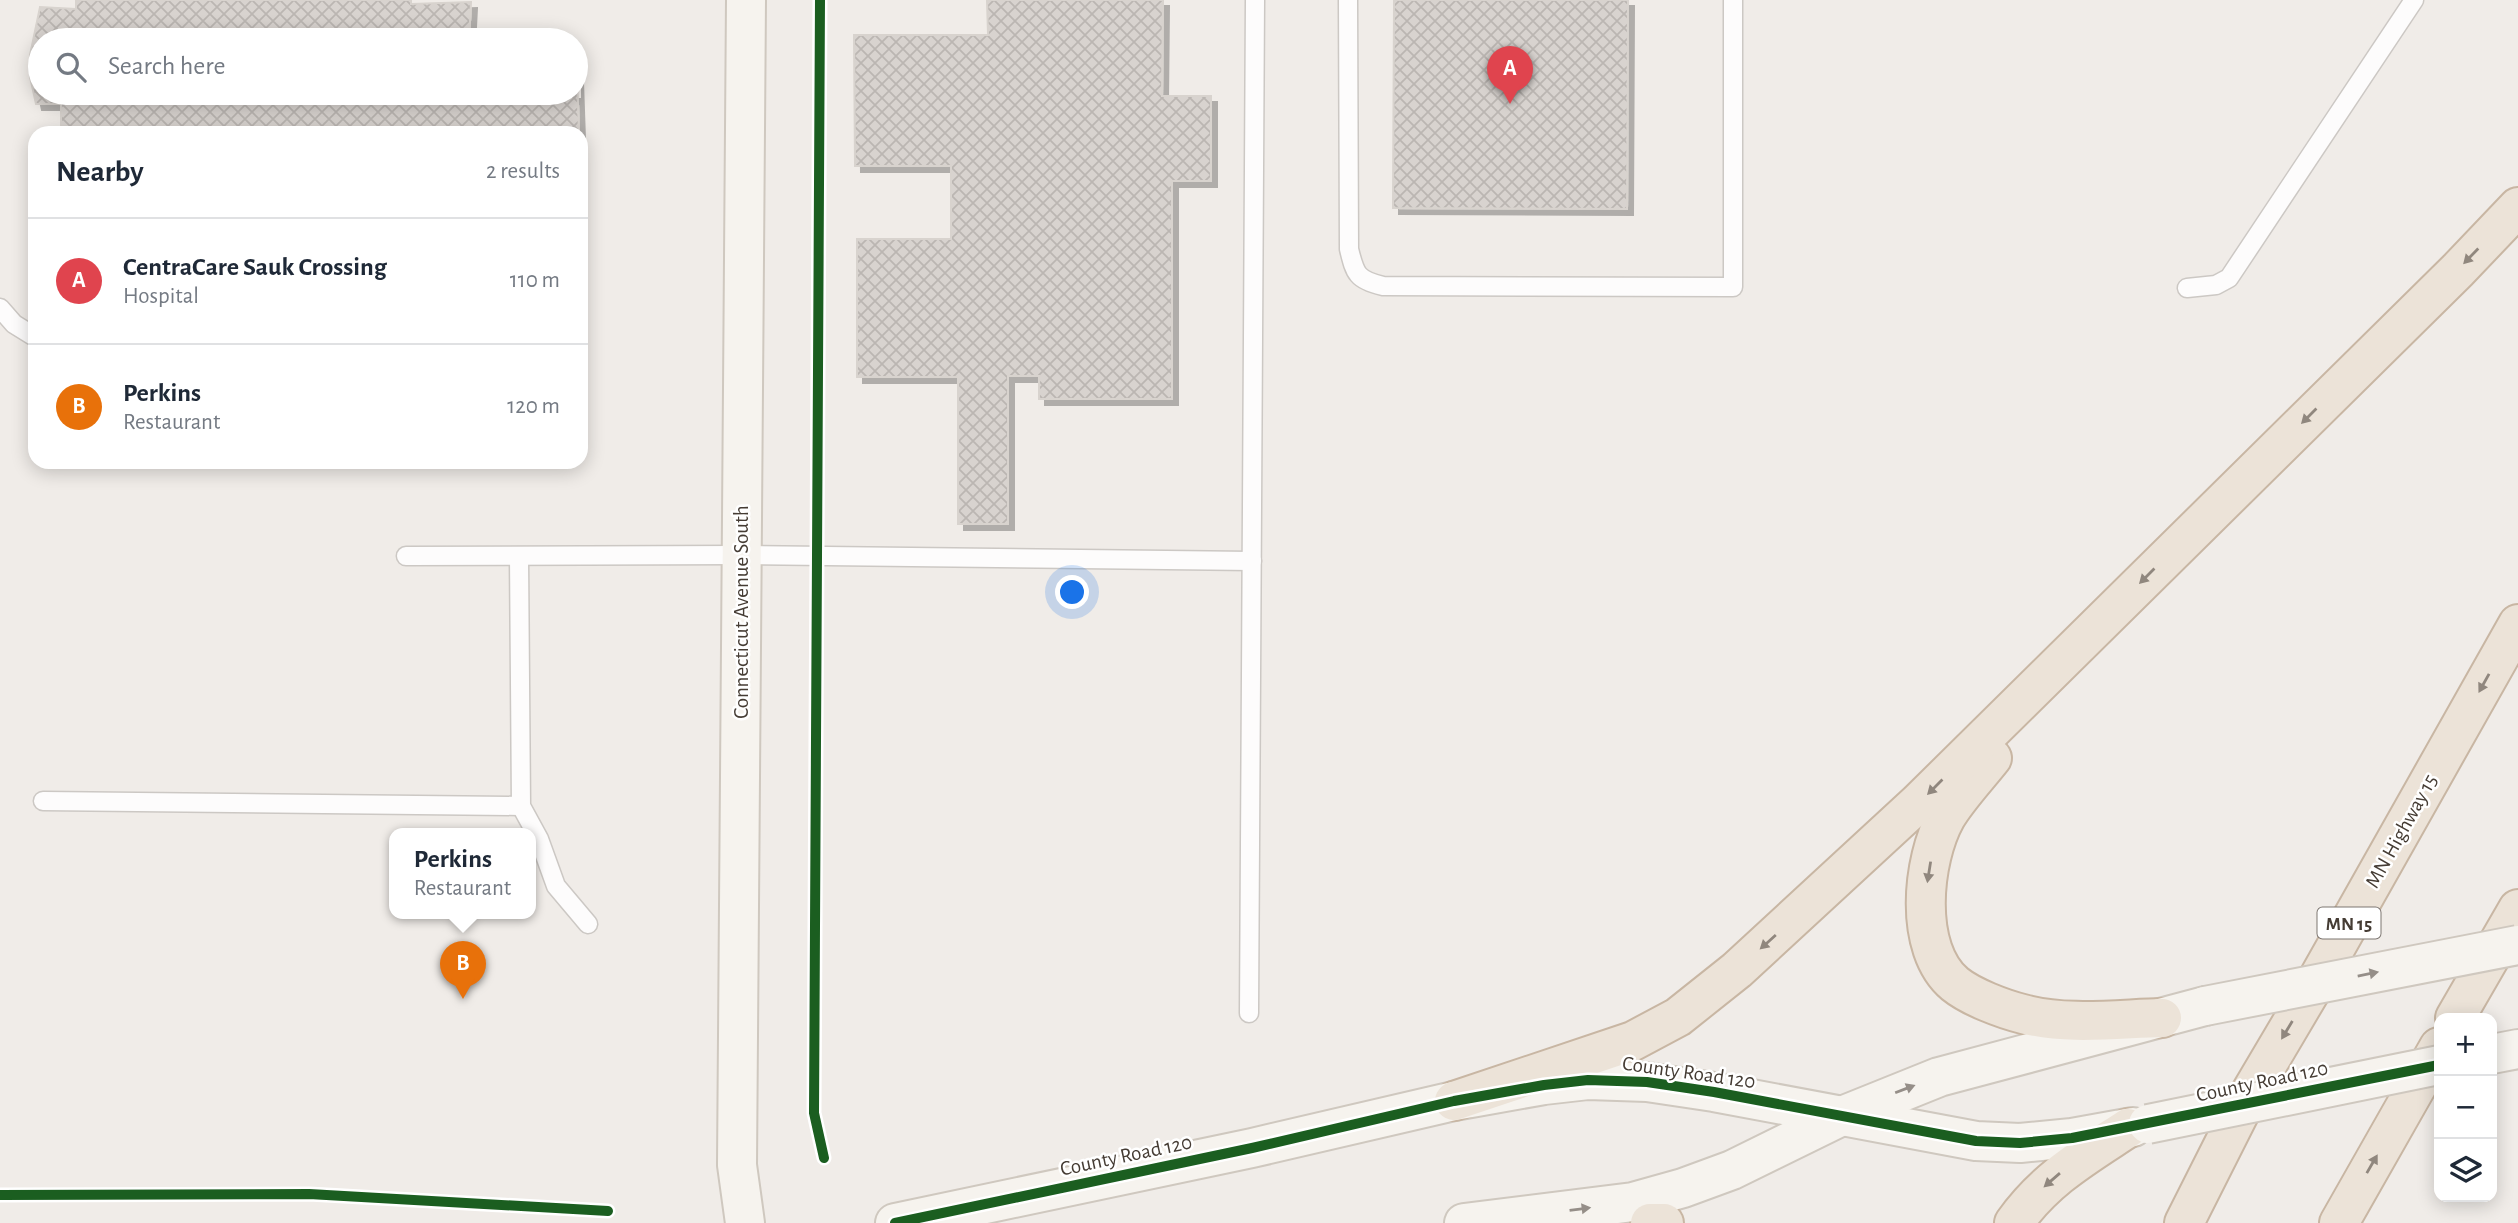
<!DOCTYPE html>
<html lang="en">
<head>
<meta charset="utf-8">
<style>
	:root { --surface:#fff; --page:#f6f6f7; --text:#1f2937; --muted:#747a83; --line:#e0e1e3; --accent:#817a73 }
	body { margin:0; font-family:"Alegreya Sans",sans-serif; background:var(--page); color:var(--text) }
	.controls { position:absolute; right:21px; bottom:21px; display:grid; overflow:hidden; border-radius:14px; box-shadow:0 4px 18px #0003 }
	.controls button { width:63px; height:63px; display:grid; place-items:center; padding:0; border:0; border-bottom:2px solid var(--line); background:var(--surface); color:var(--text); font:35px sans-serif }
	.you { position:absolute; left:1073px; top:593px; width:24px; height:24px; margin:-18px; border:5px solid #fff; border-radius:50%; background:#1a73e8; box-shadow:0 0 0 10px #1a73e833 }
	.badge { display:grid; place-items:center; width:46px; height:46px; border-radius:50%; background:var(--accent); color:#fff; font-size:23px; font-weight:700 }
	.pin { position:absolute; translate:-50% -58px; filter:drop-shadow(0 2px 4px #0008) }
	.pin::after { content:''; position:absolute; top:37px; width:24px; height:21px; background:inherit; clip-path:polygon(0 0,100% 0,50% 100%) }
	.popup { position:absolute; left:389px; top:828px; width:147px; height:91px; box-sizing:border-box; display:grid; place-content:center; border-radius:14px; background:var(--surface); filter:drop-shadow(0 2px 5px #0005); font-size:23px; white-space:nowrap; color:var(--muted) }
	.popup b { font-size:26px; color:var(--text) }
	.popup::after { content:''; position:absolute; left:50%; top:100%; margin-left:-14px; border:14px solid transparent; border-top-color:var(--surface) }
	.list { margin:0; padding:0; list-style:none }
	h2 { display:flex; justify-content:space-between; align-items:center; height:91px; margin:0; padding:0 28px; font-size:30px }
	h2 small { font-size:23px; font-weight:400; color:var(--muted) }
	.list li { display:grid; grid-template-columns:46px 1fr auto; gap:21px; align-items:center; box-sizing:border-box; height:126px; padding:0 28px; border-top:2px solid var(--line) }
	.list b { display:block; font-size:26px; white-space:nowrap }
	.list p { margin:0; font-size:23px; white-space:nowrap; color:var(--muted) }
	.list em { font-size:23px; font-style:normal; color:var(--muted) }
	.icon { flex:none; width:38px; height:38px; fill:none; stroke:currentColor; stroke-width:2; stroke-linecap:round; stroke-linejoin:round }
	.map { position:relative; flex:none; width:2518px; height:1223px; overflow:hidden }
	.search { position:absolute; background:var(--surface); box-shadow:0 4px 18px #0003; left:28px; top:28px; width:560px; height:77px; display:flex; align-items:center; gap:18px; box-sizing:border-box; padding:0 24px; border-radius:38px; color:var(--muted); font-size:26px }
	.panel { position:absolute; background:var(--surface); box-shadow:0 4px 18px #0003; left:28px; top:126px; width:560px; height:343px; border-radius:21px }
	.map>svg:first-child { display:block }
</style>
</head>
<body>
<div class="map">
<svg width="2518" height="1223" viewBox="0 0 2518 1223">
	<defs>
		<pattern id="building-cross-hatch" width="8" height="8" patternUnits="userSpaceOnUse" patternTransform="scale(1.75)"><rect width="8" height="8" fill="#d8d3cf"/><path d="M0 0l8 8M0 8l8-8" fill="none" stroke="#bbb6b2"/></pattern>
		<filter id="shadow"><feDropShadow dx="6" dy="6" stdDeviation="0" flood-color="#0004"/></filter>
	</defs>
	<rect width="100%" height="100%" fill="#f0ece8"/>
	<g fill="url(#building-cross-hatch)" stroke="#d8d3ce" stroke-width="2" filter="url(#shadow)">
		<path d="M76,0H411V4L471,2L469,40H40V93H576V47L579,133H61V104H36L30,77V55L40,7L76,9Z"/>
		<path d="M987,0H1163L1162,96H1211V181H1172V399H1039V376H1008V524H958V377H857V239H951V166H855L854,35H988Z"/>
		<path d="M1394,0H1628L1627,209L1393,208Z"/>
	</g>
	<g fill="none" stroke-linecap="round" stroke-linejoin="round">
		<g stroke="#ccc8c4" stroke-width="21">
			<g id="lane">
				<path d="M1348,0L1349,249C1355,274 1357,280 1383,286L1733,287V0"/>
				<path d="M2187,288L2216,285L2229,278L2414,0"/>
				<path d="M0,308L14,324L35,337"/>
				<path d="M406,556L741,555L1252,561"/>
				<path d="M519,557L521,806L539,839L556,886L588,924"/>
				<path d="M43,801L521,806"/>
				<path d="M1249,1013L1255,0"/>
			</g>
		</g>
		<g stroke="#cfc8bf" stroke-width="42">
			<g id="secondary">
				<path d="M2492,1054L2518,1049"/>
				<path d="M745,1223L737,1165L746,0"/>
				<path d="M895,1223L1252,1148L1454,1101L1544,1085L1588,1080L1647,1082L1714,1092L1976,1141L2020,1143L2072,1138L2133,1127"/>
				<path d="M1464,1223L1633,1202L1683,1188L1732,1170L1842,1116L1939,1077L2205,1006"/>
			</g>
		</g>
		<g stroke="#c8b6a3" stroke-width="42">
			<g id="highway">
				<path d="M1992,758C1977,777 1958,797 1946,817C1922,860 1913,949 1955,984C1971,997 2003,1009 2023,1014C2067,1026 2118,1019 2162,1018"/>
				<path d="M2455,1018L2518,909"/>
				<path d="M1454,1101L1633,1041L1678,1017L1737,970L1918,803L2458,270L2518,207"/>
				<path d="M1650,1223H1664"/>
				<path d="M2014,1223C2045,1179 2084,1157 2128,1128"/>
				<path d="M2184,1223L2245,1102L2320,975L2518,624"/>
				<path d="M2339,1223L2439,1047"/>
			</g>
		</g>
		<use href="#lane" stroke="#fdfcfc" stroke-width="18"/>
		<use href="#secondary" stroke="#f6f3ee" stroke-width="38"/>
		<use href="#highway" stroke="#ece3d8" stroke-width="38"/>
		<g stroke="#cfc8bf" stroke-width="42" stroke-linecap="butt">
			<g id="secondary-bridge">
				<path d="M2205,1006L2518,945"/>
				<path d="M2148,1124L2439,1065"/>
			</g>
		</g>
		<use href="#secondary-bridge" stroke="#f6f3ee" stroke-width="38"/>
		<g stroke="#fff" stroke-width="15">
			<g id="cycleway">
				<path d="M820,0L814,1113L824,1158"/>
				<path d="M0,1195L309,1194L608,1211"/>
				<path d="M895,1223L1252,1148L1454,1101L1544,1085L1588,1080L1647,1082L1714,1092L1976,1141L2020,1143L2072,1138L2439,1065"/>
			</g>
		</g>
		<use href="#cycleway" stroke="#1b5e20" stroke-width="10"/>
	</g>
	<defs><path id="oneway-solid" d="M-6-.8H1V-3.2L6.5 0L1 3.2V.8H-6Z" transform="scale(1.75)"/></defs>
	<g fill="#90877e">
		<use href="#oneway-solid" transform="translate(2471 256) rotate(134)"/>
		<use href="#oneway-solid" transform="translate(2309 416) rotate(135)"/>
		<use href="#oneway-solid" transform="translate(2147 576) rotate(135)"/>
		<use href="#oneway-solid" transform="translate(2484 683) rotate(119)"/>
		<use href="#oneway-solid" transform="translate(1935 787) rotate(135)"/>
		<use href="#oneway-solid" transform="translate(1929 872) rotate(99)"/>
		<use href="#oneway-solid" transform="translate(1768 942) rotate(138)"/>
		<use href="#oneway-solid" transform="translate(2287 1030) rotate(121)"/>
		<use href="#oneway-solid" transform="translate(2372 1164) rotate(-60)"/>
		<use href="#oneway-solid" transform="translate(2052 1180) rotate(139)"/>
	</g>
	<g fill="#958e88">
		<use href="#oneway-solid" transform="translate(2368 974) rotate(-11)"/>
		<use href="#oneway-solid" transform="translate(1905 1089) rotate(-21)"/>
		<use href="#oneway-solid" transform="translate(1580 1209) rotate(-7)"/>
	</g>
	<g text-anchor="middle" stroke-width="5" stroke-linejoin="round" paint-order="stroke">
		<rect fill="#fff" stroke="#7d7671" stroke-width="2" x="2317.5" y="907.5" width="63" height="31" rx="5"/>
		<g font-size="19" font-weight="bold" fill="#453c34">
			<text x="2349" y="930">MN 15</text>
		</g>
		<g font-size="21" fill="#453c34" stroke="#fff">
			<text transform="translate(741 612) rotate(-90)" y="7">Connecticut Avenue South</text>
			<text transform="translate(2401 831) rotate(-61)" y="7">MN Highway 15</text>
			<text transform="translate(1689 1072) rotate(8)" y="7">County Road 120</text>
			<text transform="translate(2262 1081) rotate(-12)" y="7">County Road 120</text>
			<text transform="translate(1126 1155) rotate(-12)" y="7">County Road 120</text>
		</g>
	</g>
</svg>
<div class="controls">
<button>+</button>
<button>−</button>
<button><svg class="icon" aria-label="layers" viewBox="0 0 24 24"><path d="M12 4l9 5-9 5-9-5zM3 14l9 5 9-5"/></svg></button>
</div>
<div class="you"></div>
<div class="pin badge" style="left:1510px;top:104px;background:#e0444e">A</div>
<div class="pin badge" style="left:463px;top:999px;background:#e8710a">B</div>
<div class="popup"><b>Perkins</b>Restaurant</div>
<div class="search"><svg class="icon" aria-label="search" viewBox="0 0 24 24"><circle cx="10" cy="10" r="6"/><path d="M15 15l6 6"/></svg>Search here</div>
<section class="panel">
<h2>Nearby<small>2 results</small></h2>
<ul class="list">
<li><span class="badge" style="background:#e0444e">A</span><div><b>CentraCare Sauk Crossing</b><p>Hospital</p></div><em>110 m</em></li>
<li><span class="badge" style="background:#e8710a">B</span><div><b>Perkins</b><p>Restaurant</p></div><em>120 m</em></li>
</ul>
</section>
</div>
</body>
</html>
